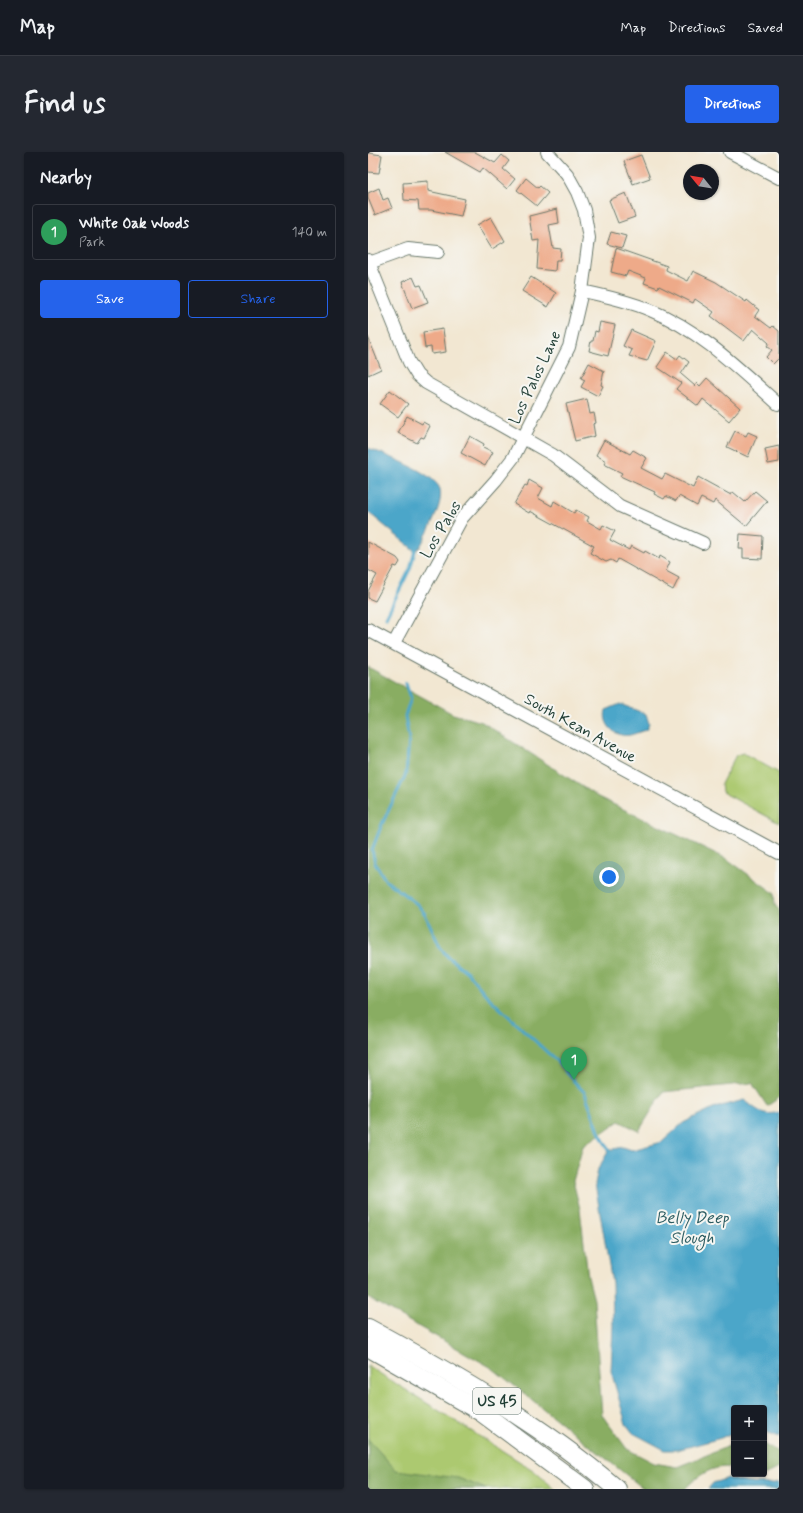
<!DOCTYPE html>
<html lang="en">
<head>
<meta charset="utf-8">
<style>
	:root { --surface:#171b24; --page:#242831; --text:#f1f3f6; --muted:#9ea1a6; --line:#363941; --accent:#2563eb }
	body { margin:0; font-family:Mynerve,sans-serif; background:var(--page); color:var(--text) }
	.controls { position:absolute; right:12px; bottom:12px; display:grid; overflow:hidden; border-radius:4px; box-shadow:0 1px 3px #0004 }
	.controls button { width:36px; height:36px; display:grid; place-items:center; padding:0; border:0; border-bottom:1px solid var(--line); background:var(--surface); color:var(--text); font:20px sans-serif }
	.compass { position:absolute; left:315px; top:12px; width:36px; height:36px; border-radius:50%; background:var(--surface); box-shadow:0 1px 3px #0004; rotate:300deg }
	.you { position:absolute; left:241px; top:725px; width:14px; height:14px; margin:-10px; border:3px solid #fff; border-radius:50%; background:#1a73e8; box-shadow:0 0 0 6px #1a73e833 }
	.badge { display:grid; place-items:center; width:26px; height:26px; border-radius:50%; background:var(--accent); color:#fff; font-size:13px; font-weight:700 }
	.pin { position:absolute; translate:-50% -33px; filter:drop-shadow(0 1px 2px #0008) }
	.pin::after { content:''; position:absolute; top:21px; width:14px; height:12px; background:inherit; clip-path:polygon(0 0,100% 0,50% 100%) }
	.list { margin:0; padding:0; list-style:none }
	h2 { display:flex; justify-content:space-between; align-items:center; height:52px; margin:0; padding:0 16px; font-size:17px }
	h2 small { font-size:13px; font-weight:400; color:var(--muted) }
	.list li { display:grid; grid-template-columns:26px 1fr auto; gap:12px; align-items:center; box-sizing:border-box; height:56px; margin:0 8px 8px; padding:0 8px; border:1px solid var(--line); border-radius:4px }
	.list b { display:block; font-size:15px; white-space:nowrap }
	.list p { margin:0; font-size:13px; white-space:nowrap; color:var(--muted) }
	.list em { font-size:13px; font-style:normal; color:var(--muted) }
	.actions { display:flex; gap:8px; padding:12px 16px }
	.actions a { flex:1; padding:9px 0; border:1px solid var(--accent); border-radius:4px; text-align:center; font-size:14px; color:var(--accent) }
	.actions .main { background:var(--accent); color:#fff }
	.map { position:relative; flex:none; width:411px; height:1337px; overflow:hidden; border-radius:4px }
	header { display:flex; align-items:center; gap:24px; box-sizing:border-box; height:56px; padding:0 20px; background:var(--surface); border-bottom:1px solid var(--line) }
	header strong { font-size:19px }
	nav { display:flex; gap:22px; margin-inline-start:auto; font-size:14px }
	.intro { display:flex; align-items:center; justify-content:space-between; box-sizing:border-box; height:96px; padding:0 24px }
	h1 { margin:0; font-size:28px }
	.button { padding:10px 18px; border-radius:4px; background:var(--accent); color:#fff; font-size:14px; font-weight:700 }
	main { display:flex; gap:24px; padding:0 24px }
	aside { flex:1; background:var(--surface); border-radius:4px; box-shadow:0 1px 3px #0004 }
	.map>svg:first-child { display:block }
</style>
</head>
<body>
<header>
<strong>Map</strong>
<nav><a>Map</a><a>Directions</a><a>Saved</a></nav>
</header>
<div class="intro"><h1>Find us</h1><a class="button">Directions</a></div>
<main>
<aside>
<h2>Nearby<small></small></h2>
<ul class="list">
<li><span class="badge" style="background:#2e9e5b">1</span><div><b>White Oak Woods</b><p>Park</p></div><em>140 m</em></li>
</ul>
<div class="actions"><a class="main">Save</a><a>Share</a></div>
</aside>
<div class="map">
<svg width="411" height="1337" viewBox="0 0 411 1337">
	<rect width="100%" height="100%" fill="#f6f6f2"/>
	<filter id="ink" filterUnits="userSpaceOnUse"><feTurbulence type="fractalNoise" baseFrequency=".025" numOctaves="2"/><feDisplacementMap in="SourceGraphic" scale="8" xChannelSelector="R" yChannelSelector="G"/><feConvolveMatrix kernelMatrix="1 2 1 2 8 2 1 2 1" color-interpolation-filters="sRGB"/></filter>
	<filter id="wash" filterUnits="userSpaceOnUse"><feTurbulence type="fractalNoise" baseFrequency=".012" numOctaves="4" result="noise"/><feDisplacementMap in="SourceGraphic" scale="16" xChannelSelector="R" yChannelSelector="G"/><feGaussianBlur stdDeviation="0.9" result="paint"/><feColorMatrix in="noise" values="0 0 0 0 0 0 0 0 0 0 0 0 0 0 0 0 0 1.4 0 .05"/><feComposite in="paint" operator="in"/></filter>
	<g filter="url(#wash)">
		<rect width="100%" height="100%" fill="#f2e7d2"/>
		<g fill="#acc96f" stroke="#668352">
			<path d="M375,601L411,621V671L354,640L353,632L368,603Z"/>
			<path d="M0,1214L165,1318L187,1337H0Z"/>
		</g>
		<g fill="#89ad62" stroke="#54754b">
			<path d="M0,515L85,562L114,570L230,645L359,707L406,741L407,753L411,758V946L399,954L384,931L295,940L271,979L251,969L215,994L205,1029L212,1057L220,1125L226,1148L234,1263L259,1297L286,1311L309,1315L366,1292V1316C346,1312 330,1323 317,1337H276L124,1216L0,1146Z"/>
			<path d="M0,1287L28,1318L90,1326L118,1337H0Z"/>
			<path d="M396,1292L411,1300V1316L395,1324L388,1322H396Z"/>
		</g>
		<g fill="#4ba6c9" stroke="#35727e">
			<path d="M0,296C15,302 67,321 72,337C76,353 59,381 52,395L47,399L0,360Z"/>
			<path d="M252,552L278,562L281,572L278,578C273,579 267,582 262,583C247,586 234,572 238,558Z"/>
			<path d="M376,948C389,957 394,965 411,960V1285L396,1279V1256H366V1280L353,1286L309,1298H297L265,1281L258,1272L243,1219L245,1174L244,1131L227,1032L230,1017L241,998L255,995L264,998L294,990L315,971L345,956Z"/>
			<path d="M360,1326C374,1331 397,1334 411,1330V1337H340L345,1331Z"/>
		</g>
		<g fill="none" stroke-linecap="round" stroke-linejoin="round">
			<g stroke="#4ba6c9" stroke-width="3">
				<path d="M18,465L42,417L47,399"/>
				<path d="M38,531L43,546L37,564L41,587L38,622L14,672L4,698L7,711L18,729L49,752L57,762L72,795L80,805L99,820L119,844L196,916L198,921L217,941L232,982L241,998"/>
			</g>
		</g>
		<g id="blocks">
			<g fill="#eeaa89">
				<path d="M77,0H107L127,11L134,3L141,9L135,17L147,27L139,37L115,16L112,20Z"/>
				<path d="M0,1L14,3L11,21L0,20Z"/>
				<path d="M273,3L282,26L265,32L256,9Z"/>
				<path d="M158,26L170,36L172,34L180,41L169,54L149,38Z"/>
				<path d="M60,29V39L97,47L93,64L63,58H51L50,49L36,48L35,31Z"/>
				<path d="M11,36L15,48L20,46L24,56L7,63L0,46V41Z"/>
				<path d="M258,41L267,65L250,71L241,48Z"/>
				<path d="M189,57L191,71L181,73L185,96L193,97L192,108H188L187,119L169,117L171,88L165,89L161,64Z"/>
				<path d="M123,65L137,89L124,97L109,73Z"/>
				<path d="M243,80L258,84L254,96L239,92Z"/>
				<path d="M248,96L299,114L298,118L320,129L325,119L348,130L378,150L379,148L391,158L387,164L403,176L405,174L411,179V206L405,212L398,205L404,198L399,194L401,191L385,177L376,189L343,164L346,160L327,147L325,151L291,134L290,136L276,131L278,126L260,119L258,124L243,120Z"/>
				<path d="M45,125L49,134L53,133L60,150L44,156L34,130Z"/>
				<path d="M163,125L188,141L180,155L154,139Z"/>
				<path d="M232,170L247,173L240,204L221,199L223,189H225L227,179L230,180Z"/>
				<path d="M75,177L78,200L64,202L63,195L57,196L55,180Z"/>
				<path d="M263,178L288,189L279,209L261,204L264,198L255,194Z"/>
				<path d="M0,185L13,217L0,223Z"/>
				<path d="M299,200L309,207L312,203L321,210L313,222L327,234L329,231L332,234L339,226L372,256L361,269L335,247L330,254L308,237L313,231L289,215Z"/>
				<path d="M221,211L236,219L233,233L235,234L230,244L213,235L217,228L213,226Z"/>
				<path d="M22,238L40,252L30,265L12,252Z"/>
				<path d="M219,247L222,262L226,261L228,271L225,272L227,284L207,289L198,252Z"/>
				<path d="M39,264L54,272L55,270L62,274L56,286L53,285L49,291L30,281Z"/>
				<path d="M367,279L378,284L380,280L389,284L380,305L359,295Z"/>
				<path d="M102,284L116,292L115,295L125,300L117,314L93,301Z"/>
				<path d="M236,288L262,302L265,298L279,306L273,316L294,327L297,322L325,336L330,325L363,343L365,340L377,350L387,339L399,349L378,374L347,348L345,352L333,346L329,354L311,344L308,349L298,344L296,347L286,342L287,340L252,324L254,321L236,312L238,309L228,303Z"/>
				<path d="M411,294V310L400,312L397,297Z"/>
				<path d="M161,328L175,336L170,346L184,354L186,349L206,361L208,358L221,365L219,369L233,377L235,373L247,379L242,388L261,398L263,394L276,401L277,399L291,407L292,404L302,410L298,419L311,426L305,438L250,407L248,411L243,408L238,410L222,401L226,394L162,359L161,361L146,352L157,333L159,334Z"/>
				<path d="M372,382L395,384L394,407L375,406V397H371Z"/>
				<path d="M0,390L29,406L32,410L29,415L26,414L7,449L0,446V439L9,423L0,418Z"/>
			</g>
		</g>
	</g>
	<g filter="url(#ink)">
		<use href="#blocks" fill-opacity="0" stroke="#69786b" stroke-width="1"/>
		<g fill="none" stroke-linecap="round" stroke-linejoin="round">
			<g stroke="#69786b" stroke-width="14">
				<g id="minor">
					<path d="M362,0L411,26"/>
					<path d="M0,108L41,210L49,223L58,231L185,303L252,354L335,391"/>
					<path d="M1,111L40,97L70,100"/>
					<path d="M214,139C238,144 260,149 282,158C332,178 371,217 410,252"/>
					<path d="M0,478L411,701"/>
					<path d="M26,491L94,366L128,328L145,306L201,195L214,139L221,86L216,58L209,40L199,22L179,0"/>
				</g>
			</g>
			<g stroke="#69786b" stroke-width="20">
				<g id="highway">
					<path d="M0,1176C87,1223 173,1272 249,1337"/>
					<path d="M0,1195L113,1260L217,1337"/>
				</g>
			</g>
			<use href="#minor" stroke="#fff" stroke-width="12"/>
			<use href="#highway" stroke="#fff" stroke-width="18"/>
		</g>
	</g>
	<g text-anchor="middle" stroke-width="4" stroke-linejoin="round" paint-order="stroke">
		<rect fill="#f6f6f2" stroke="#60746d" stroke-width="1" x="105" y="1236" width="48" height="26" rx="3"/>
		<g font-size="15" font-weight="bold" fill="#1f3d34">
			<text x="129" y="1254">US 45</text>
		</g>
		<g font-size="16" fill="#1f3d34" stroke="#f6f6f2">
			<text transform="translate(166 225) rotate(-65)" y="6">Los Palos Lane</text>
			<text transform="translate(72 377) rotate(-59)" y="6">Los Palos</text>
			<text transform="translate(213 575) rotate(29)" y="6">South Kean Avenue</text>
		</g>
		<g font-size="17" font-style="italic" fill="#2c5c61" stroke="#f6f6f2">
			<text x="324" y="1071">Belly Deep<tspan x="324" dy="20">Slough</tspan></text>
		</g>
	</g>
</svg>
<div class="controls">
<button>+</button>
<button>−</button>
</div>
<svg class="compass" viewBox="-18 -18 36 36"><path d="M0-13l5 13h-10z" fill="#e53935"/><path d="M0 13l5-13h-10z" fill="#9ea1a6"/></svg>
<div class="you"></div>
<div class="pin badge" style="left:206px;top:928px;background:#2e9e5b">1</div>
</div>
</main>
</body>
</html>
